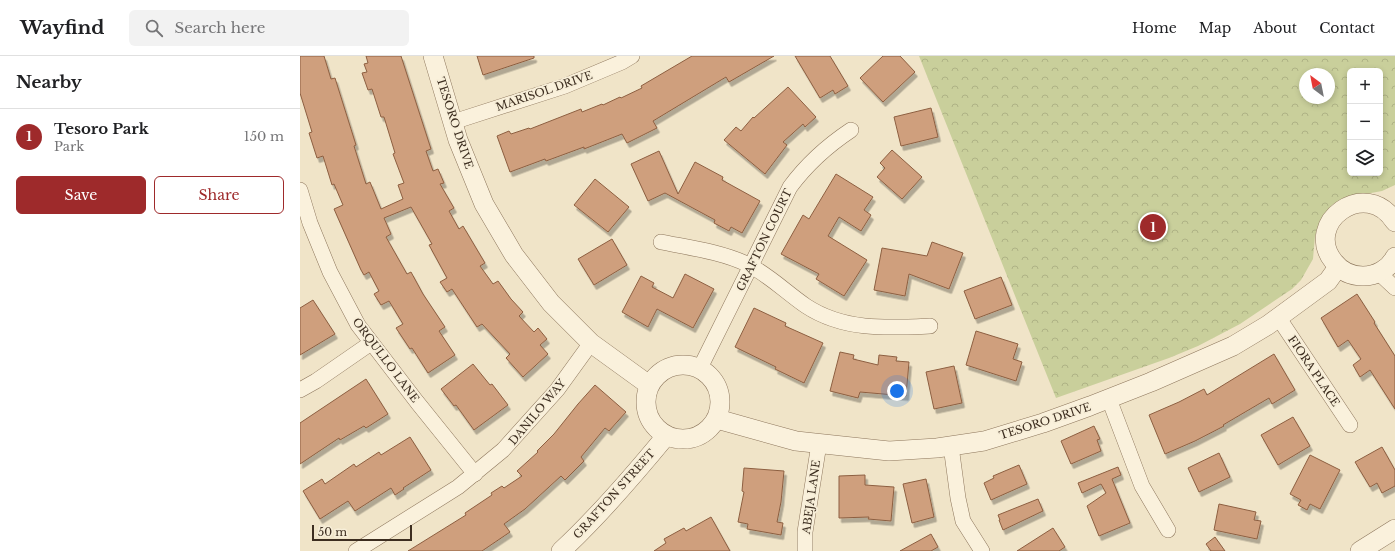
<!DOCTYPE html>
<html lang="en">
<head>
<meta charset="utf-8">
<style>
	:root { --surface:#fff; --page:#f2f2f2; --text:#202124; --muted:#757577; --line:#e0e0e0; --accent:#9e2a2b }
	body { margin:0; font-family:"Libre Baskerville",serif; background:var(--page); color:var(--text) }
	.controls { position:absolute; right:12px; top:12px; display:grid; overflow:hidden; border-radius:6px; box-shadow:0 2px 6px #0003 }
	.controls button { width:36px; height:36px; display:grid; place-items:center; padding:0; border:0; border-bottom:1px solid var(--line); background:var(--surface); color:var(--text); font:20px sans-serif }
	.compass { position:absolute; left:999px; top:12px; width:36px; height:36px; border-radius:50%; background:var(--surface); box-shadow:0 2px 6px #0003; rotate:328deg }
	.scale { position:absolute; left:12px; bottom:10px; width:100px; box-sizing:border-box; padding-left:4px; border:2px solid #3d2e20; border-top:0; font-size:11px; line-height:14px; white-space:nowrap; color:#3d2e20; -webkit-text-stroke:3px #f7eed8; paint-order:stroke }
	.you { position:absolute; left:597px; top:335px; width:14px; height:14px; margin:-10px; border:3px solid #fff; border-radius:50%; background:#1a73e8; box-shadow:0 0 0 6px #1a73e833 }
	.badge { display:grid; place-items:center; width:26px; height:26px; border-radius:50%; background:var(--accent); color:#fff; font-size:13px; font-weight:700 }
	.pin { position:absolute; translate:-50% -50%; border:2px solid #fff; box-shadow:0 1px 4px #0006 }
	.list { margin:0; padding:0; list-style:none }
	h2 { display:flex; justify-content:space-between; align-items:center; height:52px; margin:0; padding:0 16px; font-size:17px }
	h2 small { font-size:13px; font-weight:400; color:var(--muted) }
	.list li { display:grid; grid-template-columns:26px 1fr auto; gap:12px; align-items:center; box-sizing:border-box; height:56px; padding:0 16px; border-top:1px solid var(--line) }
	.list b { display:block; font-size:15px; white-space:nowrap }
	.list p { margin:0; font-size:13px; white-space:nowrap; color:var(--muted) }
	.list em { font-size:13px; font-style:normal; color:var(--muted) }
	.actions { display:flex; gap:8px; padding:12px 16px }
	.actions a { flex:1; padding:9px 0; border:1px solid var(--accent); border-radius:6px; text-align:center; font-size:14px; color:var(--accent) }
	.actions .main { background:var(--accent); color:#fff }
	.icon { flex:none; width:22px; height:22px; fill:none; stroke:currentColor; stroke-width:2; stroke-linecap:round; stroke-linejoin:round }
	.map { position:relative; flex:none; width:1095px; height:495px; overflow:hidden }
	header { display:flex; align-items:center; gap:24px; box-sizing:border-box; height:56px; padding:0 20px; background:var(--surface); border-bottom:1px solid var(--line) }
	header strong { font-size:19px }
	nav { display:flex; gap:22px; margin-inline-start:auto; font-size:14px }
	.search { width:280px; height:36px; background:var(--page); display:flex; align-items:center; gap:10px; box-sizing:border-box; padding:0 14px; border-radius:6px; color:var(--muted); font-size:15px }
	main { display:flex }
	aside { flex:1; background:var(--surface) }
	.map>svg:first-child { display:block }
</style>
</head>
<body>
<header>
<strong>Wayfind</strong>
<div class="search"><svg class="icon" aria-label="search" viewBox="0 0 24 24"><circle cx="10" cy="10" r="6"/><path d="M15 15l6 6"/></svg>Search here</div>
<nav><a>Home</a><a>Map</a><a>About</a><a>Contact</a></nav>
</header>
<main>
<aside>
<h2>Nearby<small></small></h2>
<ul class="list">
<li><span class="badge">1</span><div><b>Tesoro Park</b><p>Park</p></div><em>150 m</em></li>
</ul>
<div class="actions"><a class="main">Save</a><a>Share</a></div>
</aside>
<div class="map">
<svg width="1095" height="495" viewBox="0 0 1095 495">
	<defs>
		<pattern id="park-crowns" width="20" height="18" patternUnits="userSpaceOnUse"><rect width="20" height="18" fill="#c9cf9b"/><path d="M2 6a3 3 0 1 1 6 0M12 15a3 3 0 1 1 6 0" fill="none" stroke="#aeb285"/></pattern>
		<filter id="shadow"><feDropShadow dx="2.5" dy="4.5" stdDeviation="0" flood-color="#0004"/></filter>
	</defs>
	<rect width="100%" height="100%" fill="#f0e4c8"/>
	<path fill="url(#park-crowns)" fill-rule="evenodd" d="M619,0H1095V129L1082,135L1044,142L1032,149L1027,155L1019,168L1015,180L1013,203L1001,224L992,233L940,268L898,290L869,302L756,342ZM1050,15H1080V117H1050ZM1005,18H1029V42H1005Z"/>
	<g fill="#cf9f7d" stroke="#8d5f41" filter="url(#shadow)">
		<path d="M0,0H24L31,23L35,22L56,89L54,90L66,128L70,126L81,153L103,143L98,129L104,127L93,98L95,97L84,61H81L72,33L68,34L62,17L67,16L64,8L68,7L66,0H101L131,93L126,95L133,115L138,113L144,127L140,128L154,152L149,155L159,173L163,170L185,207L180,210L193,228L198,225L211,243L223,256L219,260L234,276L238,272L247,283L240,289L248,298L223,321L206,302L210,298L182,268L177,271L152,233L147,236L140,226L147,222L129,189L132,188L111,151L84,162L91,178L86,181L107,218L111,216L123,238L145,271L139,275L155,299L128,317L112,292L110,293L96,272L103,268L89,245L81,249L74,238L79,235L69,216L64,219L61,214L34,153L43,149L34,128L32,129L23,100L17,102L9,77L12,76L0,37Z"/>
		<path d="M177,0H234V2L183,19Z"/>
		<path d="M392,0H474L429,26L426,21L353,65L357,72L327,87L322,78L284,93V91L246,105L245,103L210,116L197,80L209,75L211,78L229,72L230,73L281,53L282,56L302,48L303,49L320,41L321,42L342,32L341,30Z"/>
		<path d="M495,0H530L548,30L535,38L533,34L520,42Z"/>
		<path d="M583,0H600L615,16L583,46L560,22Z"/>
		<path d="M488,31L516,61L505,71L503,68L483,86L487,89L465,118L424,84L436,71L441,75L453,61L454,62Z"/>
		<path d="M631,52L638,81L601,90L594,61Z"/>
		<path d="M592,94L622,121L602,143L577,121L585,112L580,107Z"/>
		<path d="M359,95L378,138L395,106L423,121L422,124L460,145L442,177L431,171L429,175L414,167L415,164L365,137L348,145L331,108Z"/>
		<path d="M536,118L573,141L564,154L571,159L561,175L539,161L528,180L567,204L544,240L516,223L519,218L481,198L503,159L509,163Z"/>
		<path d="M295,123L329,151L308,176L274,149Z"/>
		<path d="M312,183L327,209L294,229L278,203Z"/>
		<path d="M632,186L663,197L649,233L609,218L605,240L574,234L582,192L627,200Z"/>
		<path d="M385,218L414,233L393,272L357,253L348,271L322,256L341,220L354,227L352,231L373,242Z"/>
		<path d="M701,221L712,249L675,263L664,235Z"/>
		<path d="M1057,238L1075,266L1074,267L1095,300V353L1070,314L1060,321L1053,309L1061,303L1048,284L1038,291L1021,262Z"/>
		<path d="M13,244L35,278L0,299V252Z"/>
		<path d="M454,252L486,267L485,270L523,287L504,327L475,313L476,311L435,291Z"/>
		<path d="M676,275L718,288L713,303L722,306L716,325L666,309Z"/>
		<path d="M540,296L554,299L553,303L578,309L579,299L597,301L596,305L609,306L606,340L560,336L558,342L530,335Z"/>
		<path d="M974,298L995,334L972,348L969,342L923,369L924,370L895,385L865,398L849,359L879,346L904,333L907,339Z"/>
		<path d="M173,308L190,329L192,328L208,349L174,374L156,349L154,350L141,333Z"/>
		<path d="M654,310L662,347L634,353L626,316Z"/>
		<path d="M66,323L88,358L66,372L64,370L40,384L39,382L0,408V367Z"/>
		<path d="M295,329L326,356L309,375L305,372L281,401L284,405L265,424L261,420L225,453L204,468L210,476L182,495H108L166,459L165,457L192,439L191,437L202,430L204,432L222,420L217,415L238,396L237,395L254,378L278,348Z"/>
		<path d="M993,361L1010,390L978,409L961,379Z"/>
		<path d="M794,370L800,383L797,384L801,395L771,408L761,385Z"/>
		<path d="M110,381L131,414L103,432L104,433L95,439L91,432L55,455L48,445L20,463L3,435L22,423L25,428L54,408L56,411L79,396L81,399Z"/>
		<path d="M1082,391L1095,414V430L1082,437L1077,427L1070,431L1055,406Z"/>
		<path d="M919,397L930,421L899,436L888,412Z"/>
		<path d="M1010,399L1040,414L1020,453L1010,448L1007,454L998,449L1001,444L990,438Z"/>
		<path d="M719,409L727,428L691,444L684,427L694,422L693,420Z"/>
		<path d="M818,411L821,419L812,423L830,467L799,480L787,450L806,437L801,428L782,437L778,427Z"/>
		<path d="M444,412L484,415L481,446L477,466L483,467L481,479L447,473L448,468L438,466L444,436L442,435Z"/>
		<path d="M565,419V429L594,431L591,465L568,463L569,461L539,462V420Z"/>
		<path d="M626,423L634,461L612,467L603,428Z"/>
		<path d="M738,443L743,455L703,474L699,464H700L698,459Z"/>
		<path d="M919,448L956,456L954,464L961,465L957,483L914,474Z"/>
		<path d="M411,461L430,495H354L366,487L364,483L384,472L386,475Z"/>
		<path d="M753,472L765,491L759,495H717Z"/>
		<path d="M631,478L638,491L631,495H600Z"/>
		<path d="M915,481L925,495H911L906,488Z"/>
	</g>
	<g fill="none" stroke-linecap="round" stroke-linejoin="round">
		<g stroke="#8d765c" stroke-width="16">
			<g id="minor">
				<path d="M153,66L265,30L322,6L332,0"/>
				<path d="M0,134L10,167L30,216L58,269L117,346L175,418"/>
				<path d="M361,186C391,192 422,196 449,209C470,220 487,237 506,250C544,275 588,272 630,270"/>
				<path d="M1079,217L1095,232"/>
				<path d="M978,261L1050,369"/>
				<path d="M400,312L490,131C507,108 527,90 551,74"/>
				<path d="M0,334L16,325L71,287"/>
				<path d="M809,343L842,430L868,474"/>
				<path d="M651,390L658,442L663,465L682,495"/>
				<path d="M56,495L158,431L203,394L257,334L291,287"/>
				<path d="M505,495V476L519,388"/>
			</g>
		</g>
		<g stroke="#8d765c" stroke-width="20">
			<g id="tertiary">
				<path d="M133,0L158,84L184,148L214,199L251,247L291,287L349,329"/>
				<path d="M1095,166C1066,120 1002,167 1034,206C1041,215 1051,220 1063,220C1076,220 1089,213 1095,201"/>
				<circle cx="383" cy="346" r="37"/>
				<path d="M417,363L496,385L589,395L637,392L684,385L743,367L790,350L851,326L933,290L968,269L1028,225L1038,211"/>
				<path d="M261,495C299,460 333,420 366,380"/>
				<path d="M1060,495L1095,473"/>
			</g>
		</g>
		<use href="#minor" stroke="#faf1dc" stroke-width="15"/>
		<use href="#tertiary" stroke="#faf1dc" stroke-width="19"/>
	</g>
	<g text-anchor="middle" stroke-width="3.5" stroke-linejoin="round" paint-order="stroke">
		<g font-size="11" fill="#3d2e20" stroke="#f7eed8">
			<text transform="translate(244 35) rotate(-19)" y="4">MARISOL DRIVE</text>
			<text transform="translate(155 67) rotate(72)" y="4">TESORO DRIVE</text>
			<text transform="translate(464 184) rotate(-64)" y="4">GRAFTON COURT</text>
			<text transform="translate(86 304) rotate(53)" y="4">ORQULLO LANE</text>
			<text transform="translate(1014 315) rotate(56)" y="4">FIORA PLACE</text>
			<text transform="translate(237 356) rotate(-50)" y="4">DANILO WAY</text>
			<text transform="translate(745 365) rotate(-18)" y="4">TESORO DRIVE</text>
			<text transform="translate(314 438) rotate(-48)" y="4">GRAFTON STREET</text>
			<text transform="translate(511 441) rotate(-82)" y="4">ABEJA LANE</text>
		</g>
	</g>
</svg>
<div class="controls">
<button>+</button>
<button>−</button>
<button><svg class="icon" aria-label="layers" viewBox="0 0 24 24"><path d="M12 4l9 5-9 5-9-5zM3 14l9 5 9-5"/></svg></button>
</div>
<svg class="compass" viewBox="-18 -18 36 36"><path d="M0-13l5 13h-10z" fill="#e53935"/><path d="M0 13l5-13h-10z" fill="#757577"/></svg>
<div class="scale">50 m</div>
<div class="you"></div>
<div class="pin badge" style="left:853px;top:171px">1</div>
</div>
</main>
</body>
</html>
